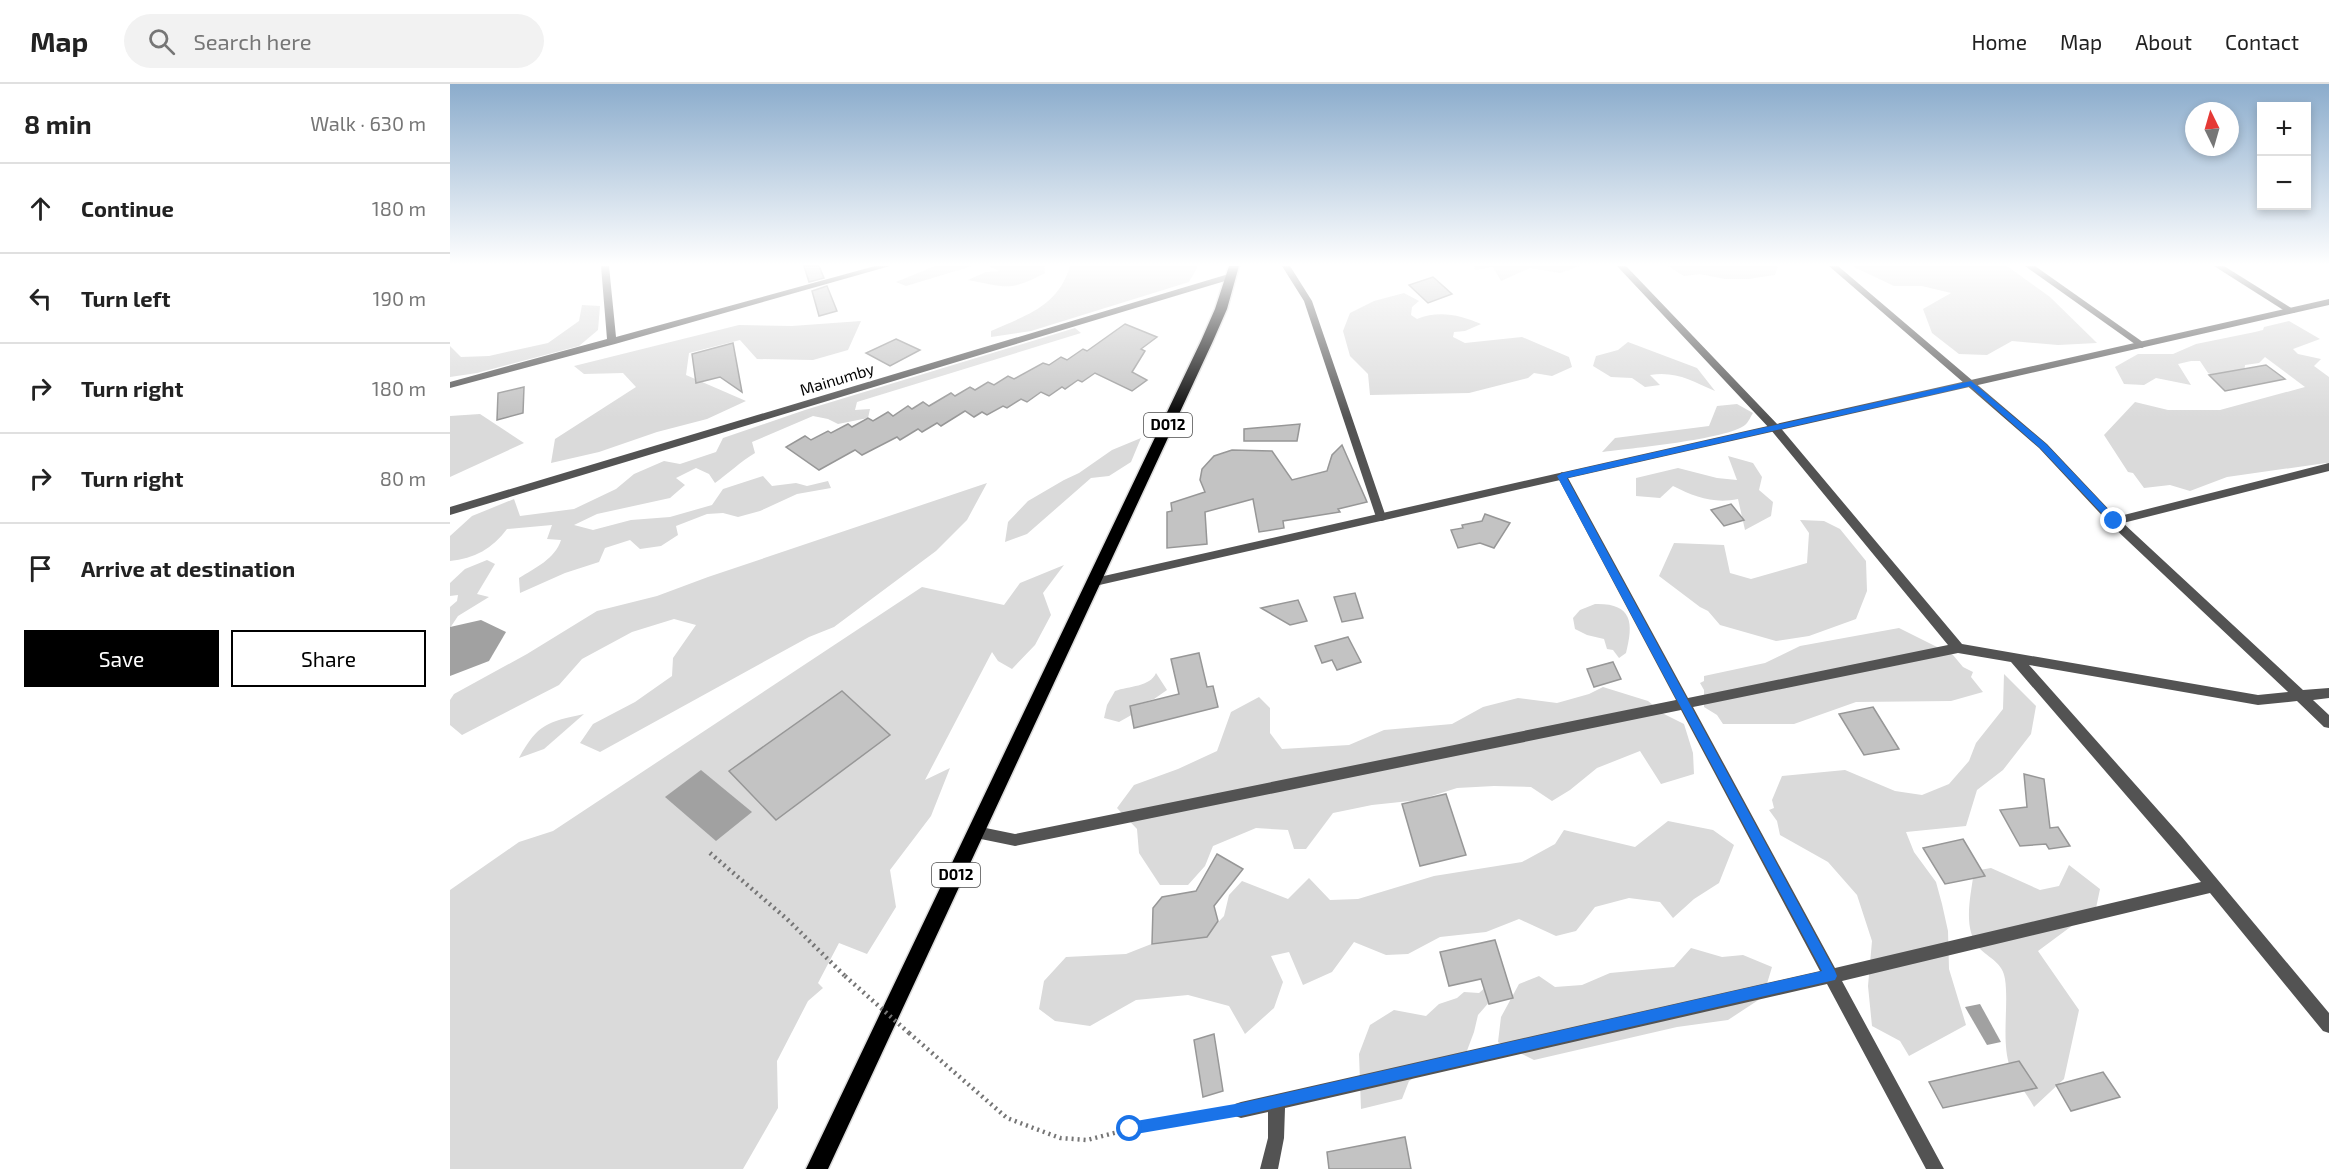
<!DOCTYPE html>
<html lang="en">
<head>
<meta charset="utf-8">
<style>
	:root { --surface:#fff; --page:#f2f2f2; --text:#222; --muted:#767676; --line:#e0e0e0; --accent:#000 }
	body { margin:0; font-family:"Exo 2",sans-serif; background:var(--page); color:var(--text) }
	.controls { position:absolute; right:18px; top:18px; display:grid; overflow:hidden; border-radius:0px; box-shadow:0 3px 9px #0003 }
	.controls button { width:54px; height:54px; display:grid; place-items:center; padding:0; border:0; border-bottom:2px solid var(--line); background:var(--surface); color:var(--text); font:30px sans-serif }
	.compass { position:absolute; left:1735px; top:18px; width:54px; height:54px; border-radius:50%; background:var(--surface); box-shadow:0 3px 9px #0003; rotate:355deg }
	.stop { position:absolute; width:18px; height:18px; margin:-14px; border:4px solid #1a73e8; border-radius:50%; background:#fff }
	.stop.end { background:#1a73e8; border-color:#fff; box-shadow:0 2px 6px #0008 }
	.list { margin:0; padding:0; list-style:none }
	h2 { display:flex; justify-content:space-between; align-items:center; height:78px; margin:0; padding:0 24px; font-size:26px }
	h2 small { font-size:20px; font-weight:400; color:var(--muted) }
	.list li { display:grid; grid-template-columns:39px 1fr auto; gap:18px; align-items:center; box-sizing:border-box; height:90px; padding:0 24px; border-top:2px solid var(--line) }
	.list b { display:block; font-size:22px; white-space:nowrap }
	.list em { font-size:20px; font-style:normal; color:var(--muted) }
	.actions { display:flex; gap:12px; padding:18px 24px }
	.actions a { flex:1; padding:14px 0; border:2px solid var(--accent); border-radius:0px; text-align:center; font-size:21px; color:var(--accent) }
	.actions .main { background:var(--accent); color:#fff }
	.icon { flex:none; width:33px; height:33px; fill:none; stroke:currentColor; stroke-width:2; stroke-linecap:round; stroke-linejoin:round }
	.map { position:relative; flex:none; width:1879px; height:1085px; overflow:hidden }
	header { display:flex; align-items:center; gap:36px; box-sizing:border-box; height:84px; padding:0 30px; background:var(--surface); border-bottom:2px solid var(--line) }
	header strong { font-size:28px }
	nav { display:flex; gap:33px; margin-inline-start:auto; font-size:21px }
	.search { width:420px; height:54px; background:var(--page); display:flex; align-items:center; gap:15px; box-sizing:border-box; padding:0 21px; border-radius:33px; color:var(--muted); font-size:22px }
	main { display:flex }
	aside { flex:1; background:var(--surface) }
	.map>svg:first-child { display:block }
</style>
</head>
<body>
<header>
<strong>Map</strong>
<div class="search"><svg class="icon" aria-label="search" viewBox="0 0 24 24"><circle cx="10" cy="10" r="6"/><path d="M15 15l6 6"/></svg>Search here</div>
<nav><a>Home</a><a>Map</a><a>About</a><a>Contact</a></nav>
</header>
<main>
<aside>
<h2>8 min<small>Walk · 630 m</small></h2>
<ul class="list">
<li><svg class="icon" aria-label="ahead" viewBox="0 0 24 24"><path d="M12 20V5M6 11l6-6 6 6"/></svg><div><b>Continue</b></div><em>180 m</em></li>
<li><svg class="icon" aria-label="left" viewBox="0 0 24 24"><path d="M17 20v-9H6M10 6l-5 5 5 5"/></svg><div><b>Turn left</b></div><em>190 m</em></li>
<li><svg class="icon" aria-label="right" viewBox="0 0 24 24"><path d="M7 20v-9h11M14 6l5 5-5 5"/></svg><div><b>Turn right</b></div><em>180 m</em></li>
<li><svg class="icon" aria-label="right" viewBox="0 0 24 24"><path d="M7 20v-9h11M14 6l5 5-5 5"/></svg><div><b>Turn right</b></div><em>80 m</em></li>
<li><svg class="icon" aria-label="arrive" viewBox="0 0 24 24"><path d="M6 21V4h12l-3 4 3 4H6"/></svg><div><b>Arrive at destination</b></div></li>
</ul>
<div class="actions"><a class="main">Save</a><a>Share</a></div>
</aside>
<div class="map">
<svg width="1879" height="1085" viewBox="0 0 1879 1085">
	<rect width="100%" height="100%" fill="#fff"/>
	<g fill="#dadada">
		<path d="M485,182H522L456,202L446,198Z"/>
		<path d="M538,182H594L595,189C559,208 557,203 518,196L536,188L550,187Z"/>
		<path d="M620,182H748L739,198L581,247L541,253V247C576,231 608,223 620,182Z"/>
		<path d="M1024,182H1130L1110,189L1080,184L1051,197L1043,183L1025,186Z"/>
		<path d="M1218,182H1328L1325,191L1298,195H1275L1250,190L1234,192Z"/>
		<path d="M1402,182H1557L1600,213L1647,259L1608,261L1562,257L1537,271L1509,270L1482,249L1473,225L1501,209L1472,202H1444Z"/>
		<path d="M954,209L969,217L962,223L961,231L967,235C989,226 1010,231 1031,240L1015,247L1004,248L1003,253L1015,259L1072,253L1119,273L1122,283L1102,292L1084,289L1078,294L1019,309L920,311L918,290L900,272L893,247L900,229L924,217Z"/>
		<path d="M132,221L150,222L148,246L129,262L27,289L0,293V262L11,273L39,272L98,259L129,237Z"/>
		<path d="M411,237L398,266L363,276L307,275L290,256L239,269L236,291L296,317L257,335L207,348L149,368L101,379L105,355L186,303L173,289L134,290L124,282L289,241L342,242Z"/>
		<path d="M1839,237L1870,255L1843,265L1848,270L1871,275L1864,282L1879,293V381L1876,379L1777,393L1740,407L1720,401L1694,404L1683,389L1678,388L1654,351L1685,318L1718,326H1770L1855,303L1815,273L1809,279L1795,281L1794,292L1779,298L1758,289L1750,277H1741L1728,280L1741,301L1706,294L1694,301L1674,300L1665,283L1688,270H1723L1746,260L1805,248L1813,246L1814,243Z"/>
		<path d="M625,244L631,249L407,318L405,326L420,325L418,334L388,340L378,335L363,332L302,358L305,369C290,378 279,389 265,399L259,390L246,384L226,394L235,401L220,414L147,430L124,441L143,446L181,436L220,433L262,421L273,405L313,392L322,402L346,399L357,402L378,397L381,404L347,410L310,427L288,433L273,429L257,430L226,442L228,451L211,462L190,465L180,456L155,464L149,478L115,489L70,509L69,494C85,484 105,475 111,456L97,455L102,441L57,445C43,464 24,475 0,477V452L22,432L64,415L70,432L124,425L166,405L184,390L214,377L230,380L266,368L273,354L355,326Z"/>
		<path d="M1178,258L1247,284L1265,307C1241,297 1227,287 1200,291L1210,301L1195,303L1182,294L1161,293L1143,282L1146,272L1168,266Z"/>
		<path d="M1287,320L1303,329C1301,332 1298,339 1295,341C1279,355 1177,365 1152,368L1165,354L1259,342L1267,322Z"/>
		<path d="M30,330L74,359L0,393V332Z"/>
		<path d="M691,354L681,378L659,392L641,394L577,450L555,458L558,438L578,417L614,396L629,389L662,366Z"/>
		<path d="M1278,372L1303,379L1312,393L1309,406L1323,418L1321,432L1295,446L1288,415C1264,420 1245,413 1223,402L1210,414L1186,412V394L1228,384L1267,394L1287,396Z"/>
		<path d="M537,399L517,436L486,467L384,543L359,553L150,668L130,659L143,640L185,618L222,592L223,574L246,541L224,535L182,548L132,575L109,601L12,651L0,641V616L4,610L77,570L147,527L207,512L258,493Z"/>
		<path d="M1350,436L1374,437L1390,445L1416,477L1417,507L1406,535L1359,552L1326,557L1270,541L1258,527L1250,523L1209,492L1224,459L1274,461L1280,489L1301,495L1357,479L1359,449Z"/>
		<path d="M37,476L45,480L27,510L39,513L8,532L0,544V523L7,517L8,511L0,512V499L15,485Z"/>
		<path d="M614,481L593,509L601,531L585,561L562,585L548,577L542,568L475,696L500,684L481,732L440,786L446,823L417,870L389,859L368,899L373,904L358,917L327,977L328,1024L293,1085H0V806L69,758L103,747L472,503L554,521L570,499Z"/>
		<path d="M1145,520C1182,519 1184,538 1176,569L1169,574L1163,566L1157,565L1154,555L1137,551L1125,545L1123,534L1130,526Z"/>
		<path d="M1449,544L1503,571L1513,583L1523,588L1521,593L1533,608L1501,617L1406,618L1344,640H1273L1267,631L1254,623V606L1250,599L1254,597V592L1315,579L1350,562Z"/>
		<path d="M706,589L717,606L704,615L691,619L685,629L669,638L654,634L657,621L665,607C679,602 700,603 706,589Z"/>
		<path d="M1554,590L1586,622L1581,650L1553,686L1527,706L1516,742L1456,748L1464,768L1486,798L1492,820L1498,847L1499,885L1516,941L1459,972L1450,957L1422,942L1418,902L1422,857L1407,811L1378,778L1330,751L1327,737L1319,726L1324,724L1322,716L1332,692L1395,686L1445,707L1472,711L1499,700L1519,677L1526,659L1553,625Z"/>
		<path d="M1153,603L1198,617L1214,630L1234,640L1243,669L1244,690L1211,700L1190,667L1147,684L1120,706L1102,717L1081,703L1044,702L1007,704L969,716L922,721L883,729L856,765H844L838,746L806,744L763,762L755,782L738,801H710L689,769L687,745L667,724L684,701L728,685L767,667L781,628L809,613L820,624V649L832,665L899,661L934,646L1002,640L1033,623L1068,614L1107,619L1139,610Z"/>
		<path d="M134,630L94,665L69,674C88,639 98,638 134,630Z"/>
		<path d="M1218,737L1263,746L1284,761L1269,799L1244,815L1223,834L1210,818L1179,814L1145,823L1126,847L1106,852L1069,835L1036,848L990,853L958,870L936,871L904,858L882,888L853,901L839,868L821,872L833,898L824,924L795,950L779,922L738,911L686,916L640,942L605,937L589,925L594,897L616,873L676,870L709,857L758,849L774,832L779,811L792,797L838,815L859,794L880,816L908,815L984,792L1072,778L1105,760L1114,746L1185,763Z"/>
		<path d="M1619,781L1650,805L1646,824L1588,867L1629,926L1614,995L1584,1023C1577,1010 1565,996 1560,983C1551,958 1559,921 1555,895C1553,879 1539,874 1529,864C1512,844 1521,811 1524,787L1541,784L1590,806L1609,802Z"/>
		<path d="M1241,864L1272,873L1293,871L1322,883L1313,913L1278,936L1227,943L1084,976L1048,958L1051,933L1069,900L1089,892L1105,903L1132,901L1160,889L1224,883Z"/>
		<path d="M1036,903L1041,916L1028,931L1024,948L1015,972L983,982L959,997L952,1015L911,1025L909,970L920,941L944,926L976,932L989,920L1007,914L1014,908L1029,909Z"/>
	</g>
	<g fill="#a1a1a1">
		<path d="M31,536L56,548L39,577L0,592V543Z"/>
		<path d="M251,686L302,728L266,757L215,713Z"/>
		<path d="M1530,920L1551,958L1537,961L1515,923Z"/>
	</g>
	<g fill="#c3c3c3" stroke="#979797" stroke-width="1.5">
		<path d="M354,182H369L374,194L359,198Z"/>
		<path d="M983,193L1002,210L978,219L959,201Z"/>
		<path d="M377,202L387,227L369,232L362,207Z"/>
		<path d="M675,240L707,253L691,265L695,267L682,288L697,296L682,307L645,289L632,298L628,296L615,305L612,303L599,312L591,308L577,318L571,315L557,324L553,322L537,331L532,328L524,333L515,327L491,342L487,339L472,348L468,345L450,356L447,353L412,371L405,366L369,386L336,363L355,352L361,356L378,347L381,349L398,340L402,343L418,334L423,337L438,328L443,332L458,322L462,325L473,318L479,322L501,309L505,312L520,303L525,306L538,298L544,301L558,292L564,295L593,279L599,281L611,273L617,276L633,265L637,267Z"/>
		<path d="M446,255L470,266L440,282L416,269Z"/>
		<path d="M283,259L292,308L270,293L246,299L242,270Z"/>
		<path d="M1816,281L1835,295L1775,307L1759,291Z"/>
		<path d="M74,303L73,329L47,336L48,309Z"/>
		<path d="M850,340L847,357H794V345Z"/>
		<path d="M892,361L917,418L888,425L890,428L833,437L834,444L809,448L803,415L755,428L757,460L717,464V428L722,427L721,419L755,408L750,396L752,385L764,372L782,366L822,367L842,396L877,387L882,371Z"/>
		<path d="M1281,420L1294,436L1274,442L1261,426Z"/>
		<path d="M1035,430L1060,439L1044,464L1030,459L1008,464L1001,446L1013,444L1012,441L1032,437Z"/>
		<path d="M905,509L913,534L892,538L884,513Z"/>
		<path d="M848,516L857,537L840,541L811,524Z"/>
		<path d="M898,553L911,578L887,586L882,576L872,579L865,562Z"/>
		<path d="M749,569L757,603L763,602L768,623L684,644L680,622L729,610L721,575Z"/>
		<path d="M1163,578L1171,595L1144,603L1137,585Z"/>
		<path d="M392,607L440,651L326,736L279,687Z"/>
		<path d="M1423,623L1449,665L1414,671L1389,630Z"/>
		<path d="M1574,690L1594,695L1600,744L1608,743L1620,762L1599,765L1596,760L1570,762L1550,726L1577,723Z"/>
		<path d="M996,710L1016,771L970,782L952,720Z"/>
		<path d="M1513,755L1535,792L1495,800L1473,764Z"/>
		<path d="M767,770L793,785L764,822L768,837L757,853L702,860L703,824L712,813L746,807Z"/>
		<path d="M1045,856L1063,914L1039,920L1031,895L999,902L990,868Z"/>
		<path d="M764,950L773,1007L753,1013L744,956Z"/>
		<path d="M1569,977L1587,1004L1493,1024L1479,998Z"/>
		<path d="M1653,988L1670,1013L1621,1027L1606,1001Z"/>
		<path d="M955,1053L961,1085H879L877,1068Z"/>
	</g>
	<g fill="none" stroke-linecap="round" stroke-linejoin="round">
		<g stroke="#dbdbdb" stroke-width="3">
			<path id="primary" d="M779,182H789L777,225L763,257L378,1085H356L751,257L765,225Z"/>
		</g>
		<g stroke="#757575" stroke-width="4.5" stroke-dasharray="2 4" stroke-linecap="butt">
			<path d="M260,769L337,835L395,892"/>
			<path d="M459,949L557,1034L610,1054L637,1056L680,1045L775,1028"/>
		</g>
		<g fill="#535353" fill-rule="evenodd">
			<path d="M151,182H159L166,253L425,182H440L165,260L0,304V298L157,255Z"/>
			<path d="M832,182H840L862,217L936,433L935,436L931,437L926,433L854,217Z"/>
			<path d="M1167,182H1176L1329,342L1512,560L1808,611L1838,608L1660,440L1589,364L1379,182H1388L1597,360L1666,433L1879,379V387L1673,439L1853,606L1879,604V614L1863,616L1879,631V644L1874,643L1847,617L1808,621L1579,581L1732,753L1879,929V949L1873,947L1760,809L1392,897L1494,1085H1476L1377,900L835,1024L834,1054L828,1085H810L818,1054V1028L791,1034L785,1032L783,1026L785,1020L791,1018L1370,887L1231,626L565,762L526,754L521,752L519,748L521,744L526,742L565,750L1226,616L1107,392L1112,388L1117,392L1238,614L1498,561L1321,346ZM1508,569L1561,578L1751,798L1385,884L1243,623Z"/>
			<path d="M1575,182H1585L1697,261L1692,264L1689,263Z"/>
			<path d="M1764,182H1774L1846,227L1844,229H1838Z"/>
			<path d="M782,189L785,190V194L0,431V423Z"/>
		</g>
		<path fill="#535353" fill-rule="evenodd" d="M1879,215V221L645,502L639,498L645,494Z"/>
		<use href="#primary" fill="#000" fill-rule="evenodd"/>
		<path stroke="#757575" stroke-width="4.5" stroke-dasharray="2 4" stroke-linecap="butt" d="M395,892L459,949"/>
	</g>
	<linearGradient id="sky" x2="0" y2="1"><stop stop-color="#8baccc"/><stop offset="0.54" stop-color="#fff"/><stop offset="1" stop-color="#fff" stop-opacity="0"/></linearGradient>
	<rect width="1879" height="334" fill="url(#sky)"/>
	<path fill="#1a73e8" d="M1521,297L1596,360L1667,435V439H1661L1590,364L1520,302L1117,394L1385,887L1387,892L1385,896L791,1032L680,1051L675,1049L673,1045L675,1040L680,1038L791,1019L1372,887L1107,392L1112,389Z"/>
	<g text-anchor="middle" stroke-width="5" stroke-linejoin="round" paint-order="stroke">
		<g fill="#fff" stroke="#4c4c4c" stroke-width="1.5">
			<rect x="694" y="329" width="48" height="24" rx="4.5"/>
			<rect x="482" y="779" width="48" height="24" rx="4.5"/>
		</g>
		<g font-size="15" font-weight="bold" fill="#000">
			<text x="718" y="346">D012</text>
			<text x="506" y="796">D012</text>
		</g>
		<g font-size="16" fill="#000" stroke="#fff">
			<text transform="translate(387 295) rotate(-17)" y="6">Mainumby</text>
		</g>
	</g>
</svg>
<div class="controls">
<button>+</button>
<button>−</button>
</div>
<svg class="compass" viewBox="-18 -18 36 36"><path d="M0-13l5 13h-10z" fill="#e53935"/><path d="M0 13l5-13h-10z" fill="#767676"/></svg>
<div class="stop" style="left:680px;top:1045px"></div>
<div class="stop end" style="left:1664px;top:437px"></div>
</div>
</main>
</body>
</html>
